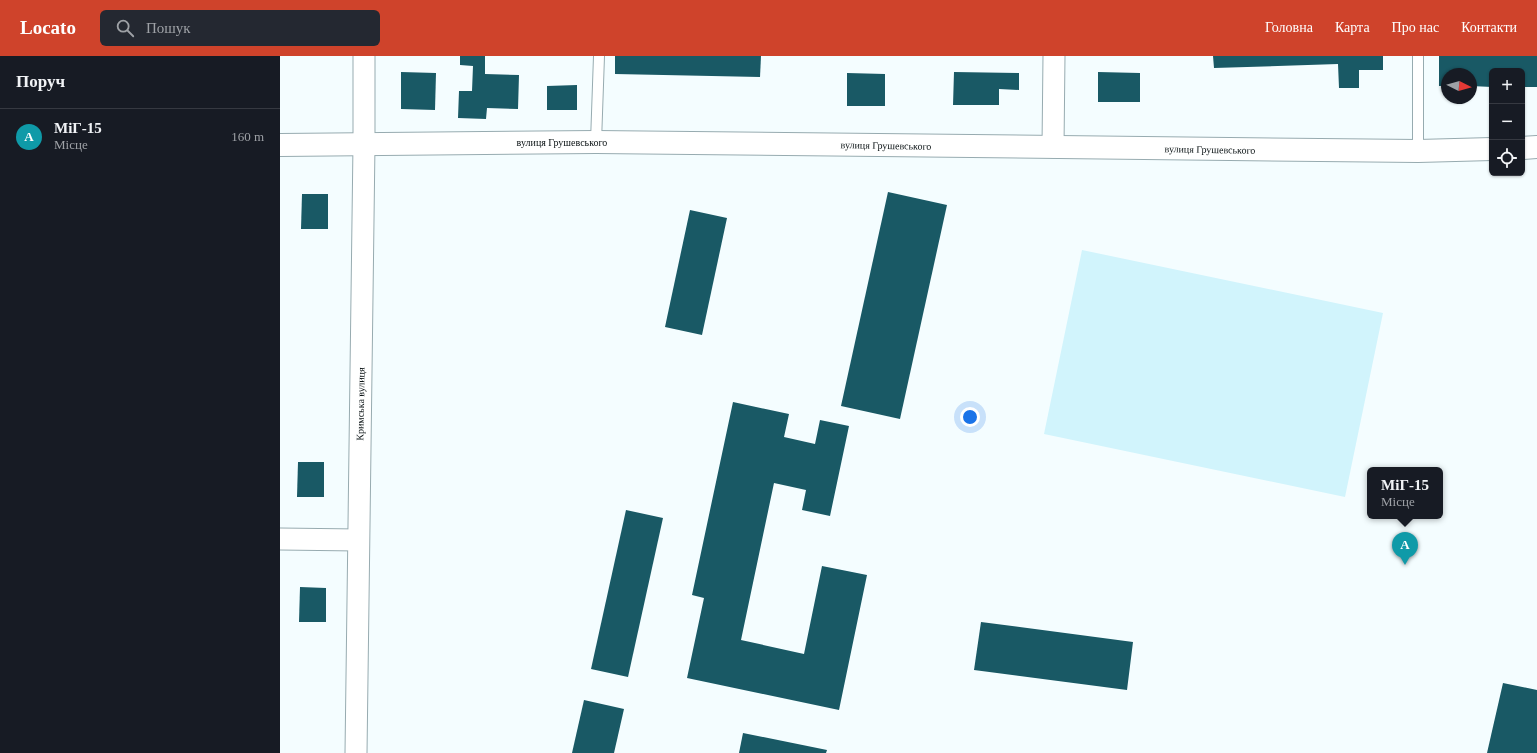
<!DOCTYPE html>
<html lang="uk">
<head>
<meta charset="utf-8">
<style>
	:root { --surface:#171b24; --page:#242831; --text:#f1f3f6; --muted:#9ea1a6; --line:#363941; --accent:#cf432b }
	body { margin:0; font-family:Georgia,serif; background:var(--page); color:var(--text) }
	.controls { position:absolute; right:12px; top:12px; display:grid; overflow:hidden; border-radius:6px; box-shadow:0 1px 3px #0004 }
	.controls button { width:36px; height:36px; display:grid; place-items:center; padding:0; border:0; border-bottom:1px solid var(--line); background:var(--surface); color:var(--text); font:20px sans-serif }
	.compass { position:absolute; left:1161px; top:12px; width:36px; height:36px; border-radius:50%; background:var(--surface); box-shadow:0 1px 3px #0004; rotate:95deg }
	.you { position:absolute; left:690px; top:361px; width:14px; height:14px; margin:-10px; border:3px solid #fff; border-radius:50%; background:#1a73e8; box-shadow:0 0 0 6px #1a73e833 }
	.badge { display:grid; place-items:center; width:26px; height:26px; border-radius:50%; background:var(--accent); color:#fff; font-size:13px; font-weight:700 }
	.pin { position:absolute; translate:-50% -33px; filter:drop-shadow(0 1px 2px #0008) }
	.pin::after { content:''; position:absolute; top:21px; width:14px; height:12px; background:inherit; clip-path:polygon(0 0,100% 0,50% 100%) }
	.popup { position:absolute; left:1087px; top:411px; width:76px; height:52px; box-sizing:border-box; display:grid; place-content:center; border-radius:6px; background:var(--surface); filter:drop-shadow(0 1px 3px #0005); font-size:13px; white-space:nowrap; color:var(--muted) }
	.popup b { font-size:15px; color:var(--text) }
	.popup::after { content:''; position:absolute; left:50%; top:100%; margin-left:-8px; border:8px solid transparent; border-top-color:var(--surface) }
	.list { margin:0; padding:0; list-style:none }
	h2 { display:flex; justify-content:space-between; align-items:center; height:52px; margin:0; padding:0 16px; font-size:17px }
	h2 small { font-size:13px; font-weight:400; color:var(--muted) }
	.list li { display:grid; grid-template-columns:26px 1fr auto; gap:12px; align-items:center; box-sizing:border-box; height:56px; padding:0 16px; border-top:1px solid var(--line) }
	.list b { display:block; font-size:15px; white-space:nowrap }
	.list p { margin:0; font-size:13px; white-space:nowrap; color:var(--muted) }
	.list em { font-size:13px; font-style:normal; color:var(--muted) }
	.icon { flex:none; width:22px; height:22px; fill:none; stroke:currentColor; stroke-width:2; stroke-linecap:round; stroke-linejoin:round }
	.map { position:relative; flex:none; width:1257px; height:697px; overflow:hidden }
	header { display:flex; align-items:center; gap:24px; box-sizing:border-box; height:56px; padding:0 20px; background:var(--accent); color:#fff }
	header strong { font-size:19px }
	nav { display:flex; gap:22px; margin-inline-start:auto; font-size:14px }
	.search { width:280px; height:36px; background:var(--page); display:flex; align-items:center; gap:10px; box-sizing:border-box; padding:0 14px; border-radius:6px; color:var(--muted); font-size:15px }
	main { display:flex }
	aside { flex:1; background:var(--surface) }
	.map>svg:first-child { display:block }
</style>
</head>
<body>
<header>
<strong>Locato</strong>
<div class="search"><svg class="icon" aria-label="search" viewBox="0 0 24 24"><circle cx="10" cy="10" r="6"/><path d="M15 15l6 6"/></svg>Пошук</div>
<nav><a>Головна</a><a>Карта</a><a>Про нас</a><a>Контакти</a></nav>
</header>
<main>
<aside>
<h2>Поруч<small></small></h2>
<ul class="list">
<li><span class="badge" style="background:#0f9aa8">A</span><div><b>МіГ-15</b><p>Місце</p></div><em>160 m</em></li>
</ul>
</aside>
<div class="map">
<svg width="1257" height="697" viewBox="0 0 1257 697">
	<rect width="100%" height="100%" fill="#f4fdff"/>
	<path fill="#d1f4fc" d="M802,194L1103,257L1065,441L764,378Z"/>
	<g fill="#195965">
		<path d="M180,0H205V18L239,19L238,53L207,52L206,63L178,62L179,35H192L193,10L180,9Z"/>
		<path d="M335,0H481L480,21L335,18Z"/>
		<path d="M933,0H1103V14H1079V32H1059L1058,8L934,12Z"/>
		<path d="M1159,0H1257V31H1242V15H1212V31L1191,30V18H1167V30H1159Z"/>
		<path d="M121,16L156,17L155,54L121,53Z"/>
		<path d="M674,16L739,17V34L719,33V49H673Z"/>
		<path d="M818,16L860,17V46H818Z"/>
		<path d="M567,17L605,18V50H567Z"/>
		<path d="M297,29V54H267V30Z"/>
		<path d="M608,136L667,149L620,363L561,350Z"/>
		<path d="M22,138H48V173H21Z"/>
		<path d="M410,154L447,162L422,279L385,271Z"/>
		<path d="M453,346L509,358L504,381L535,388L540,364L569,370L550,460L522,454L526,434L494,427L461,584L524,598L542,510L587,519L559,654L407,622L424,542L412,539Z"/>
		<path d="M18,406H44V441H17Z"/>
		<path d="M346,454L383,462L348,621L311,613Z"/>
		<path d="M20,531L46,532V566H19Z"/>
		<path d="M701,566L853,586L847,634L694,614Z"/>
		<path d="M1223,627L1257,634V697H1207Z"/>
		<path d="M304,644L344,653L334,697H292Z"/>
		<path d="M463,677L547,694L546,697H459Z"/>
	</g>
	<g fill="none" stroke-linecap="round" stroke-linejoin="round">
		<g stroke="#97abb0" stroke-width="12">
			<g id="service">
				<path d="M1138,0V95"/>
				<path d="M316,86L319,0"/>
			</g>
		</g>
		<g stroke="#97abb0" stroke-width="23">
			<g id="minor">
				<path d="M773,91L774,0"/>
				<path d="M0,483L78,484"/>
				<path d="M76,697L84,88V0"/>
			</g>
		</g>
		<g stroke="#97abb0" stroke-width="24">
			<g id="tertiary">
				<path d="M0,89L316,86L1138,95L1212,93"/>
				<path d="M1242,92L1257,91"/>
			</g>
		</g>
		<use href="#service" stroke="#fff" stroke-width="10"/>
		<use href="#minor" stroke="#fff" stroke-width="21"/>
		<use href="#tertiary" stroke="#fff" stroke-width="22"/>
	</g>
	<g text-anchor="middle" stroke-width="4" stroke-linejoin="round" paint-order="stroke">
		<g font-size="10" fill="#091113" stroke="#fff">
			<text x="282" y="90">вулиця Грушевського</text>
			<text transform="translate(606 89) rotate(1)" y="4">вулиця Грушевського</text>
			<text transform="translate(930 93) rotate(1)" y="4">вулиця Грушевського</text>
			<text transform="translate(80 348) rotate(-89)" y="4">Кримська вулиця</text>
		</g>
	</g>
</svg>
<div class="controls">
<button>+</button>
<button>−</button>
<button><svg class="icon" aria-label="locate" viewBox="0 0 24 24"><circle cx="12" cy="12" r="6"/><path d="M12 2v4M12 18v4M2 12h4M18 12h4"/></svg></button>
</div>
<svg class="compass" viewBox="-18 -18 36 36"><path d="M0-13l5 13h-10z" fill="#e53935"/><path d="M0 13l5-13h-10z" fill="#9ea1a6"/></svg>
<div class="you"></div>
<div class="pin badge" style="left:1125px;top:509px;background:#0f9aa8">A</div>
<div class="popup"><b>МіГ-15</b>Місце</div>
</div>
</main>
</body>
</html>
